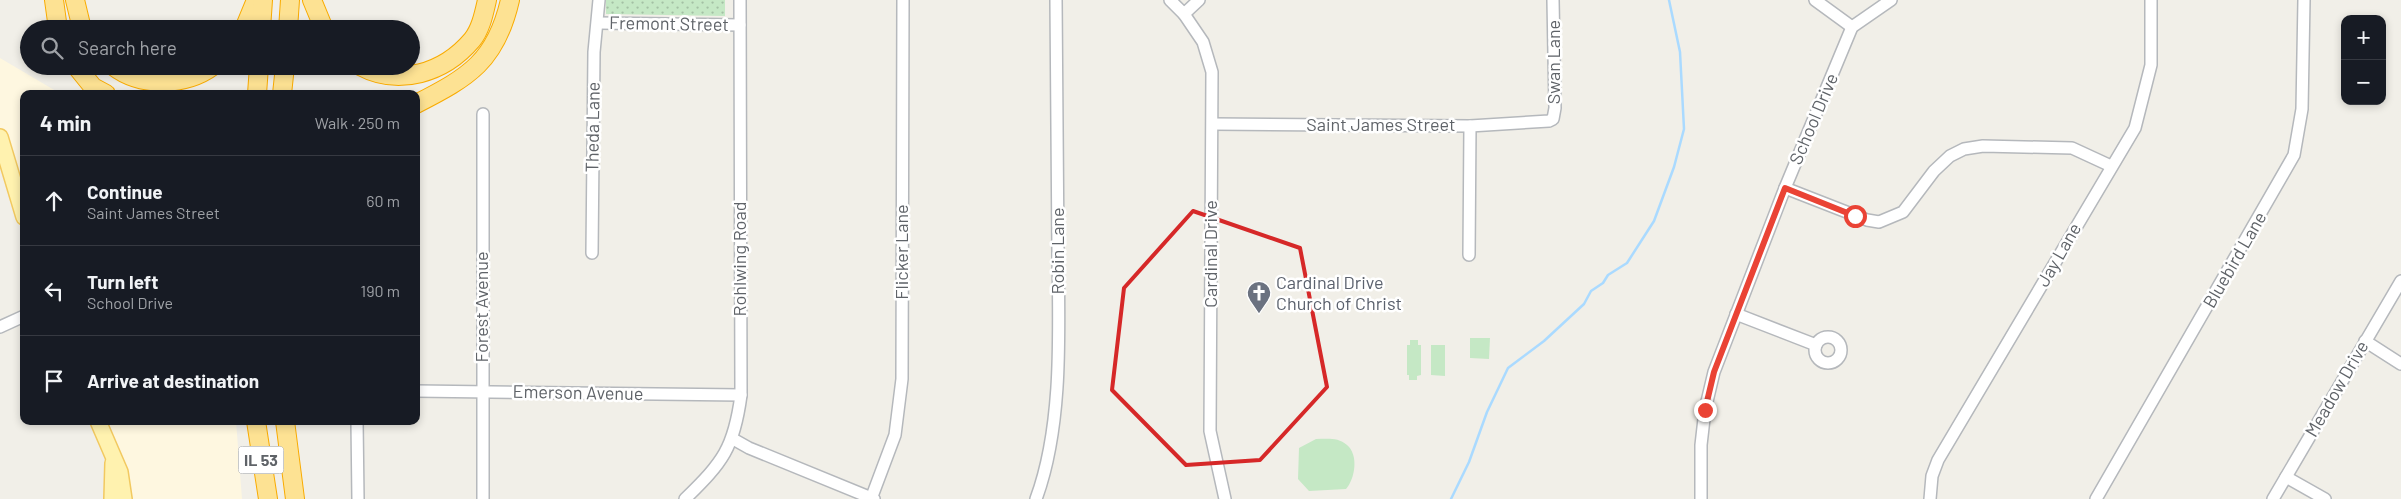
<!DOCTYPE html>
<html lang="en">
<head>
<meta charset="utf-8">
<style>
	:root { --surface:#171b24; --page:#20242c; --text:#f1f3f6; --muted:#9ea1a6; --line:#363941 }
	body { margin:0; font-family:Barlow,sans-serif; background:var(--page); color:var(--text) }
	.controls { position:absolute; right:15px; top:15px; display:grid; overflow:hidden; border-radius:10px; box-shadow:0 2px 8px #0003 }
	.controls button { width:45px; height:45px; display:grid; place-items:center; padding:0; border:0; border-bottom:1px solid var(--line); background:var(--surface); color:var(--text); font:25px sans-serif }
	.stop { position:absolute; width:15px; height:15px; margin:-11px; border:4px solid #ea4335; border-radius:50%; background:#fff }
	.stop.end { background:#ea4335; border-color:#fff; box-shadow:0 1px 5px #0008 }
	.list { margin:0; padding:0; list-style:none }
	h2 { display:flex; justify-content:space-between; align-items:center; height:65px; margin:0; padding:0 20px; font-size:21px }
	h2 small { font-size:16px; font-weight:400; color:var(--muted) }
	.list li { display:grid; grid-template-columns:32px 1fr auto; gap:15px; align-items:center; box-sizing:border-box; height:90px; padding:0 20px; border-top:1px solid var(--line) }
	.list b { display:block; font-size:19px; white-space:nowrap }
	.list p { margin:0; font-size:16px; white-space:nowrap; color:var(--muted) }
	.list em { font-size:16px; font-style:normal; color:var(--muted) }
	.icon { flex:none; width:28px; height:28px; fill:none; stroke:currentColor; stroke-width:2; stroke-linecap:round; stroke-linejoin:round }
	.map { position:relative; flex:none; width:2401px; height:499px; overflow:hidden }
	.search { position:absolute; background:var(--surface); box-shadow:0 2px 8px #0003; left:20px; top:20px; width:400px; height:55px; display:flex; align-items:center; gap:12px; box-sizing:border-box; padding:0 18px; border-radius:28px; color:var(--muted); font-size:19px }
	.panel { position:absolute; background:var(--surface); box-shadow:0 2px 8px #0003; left:20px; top:90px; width:400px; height:335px; border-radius:10px }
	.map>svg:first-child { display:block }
</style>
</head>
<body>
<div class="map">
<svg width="2401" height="499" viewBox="0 0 2401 499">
	<defs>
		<pattern id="park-dots" width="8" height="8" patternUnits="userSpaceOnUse" patternTransform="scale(1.25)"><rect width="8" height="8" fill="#c5e8c5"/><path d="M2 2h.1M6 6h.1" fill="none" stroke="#a3c0a4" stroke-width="1.8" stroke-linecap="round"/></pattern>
	</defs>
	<rect width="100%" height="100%" fill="#f1efe8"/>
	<g fill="#fef7e0">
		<path d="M0,58L61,94H24V217L0,137Z"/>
		<path d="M98,421H236L242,499H132L124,488Z"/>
	</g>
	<g fill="#c5e8c5">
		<path d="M1470,338H1490L1489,359L1470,358Z"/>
		<path d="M1410,340H1418V345H1421V375L1417,376V380H1409V375H1407V345H1410Z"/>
		<path d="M1431,345H1445V376L1431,375Z"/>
		<path d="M1316,439C1327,439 1338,437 1347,445C1359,455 1355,479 1346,489L1309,491L1298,479L1299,448Z"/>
	</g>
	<path fill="url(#park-dots)" d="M606,0H725V16L606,14Z"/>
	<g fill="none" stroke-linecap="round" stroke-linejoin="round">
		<path stroke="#aadaff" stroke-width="2.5" d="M1451,499L1469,462L1487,412L1508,368L1544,341L1584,304L1591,291L1603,283L1608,275L1627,263L1654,221L1674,167L1684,129L1680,52L1669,0"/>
		<g stroke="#b5b8bc" stroke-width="14">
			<g id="minor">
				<path d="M1170,0L1184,14L1199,0"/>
				<path d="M1815,0L1852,27"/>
				<path d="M1184,14L1203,42L1212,72L1210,431L1225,499"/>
				<path d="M599,23L740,25"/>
				<path d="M1213,124L1470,126L1549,121L1553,119L1555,108L1553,0"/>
				<path d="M1785,188L1867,220L1879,222L1903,212L1934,171L1950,156L1964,149L1983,146L2072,148L2111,166"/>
				<path d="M592,253L594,52L599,0"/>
				<path d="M1469,255L1470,126"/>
				<path d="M1736,314L1816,345"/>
				<path d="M0,327L24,316"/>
				<circle cx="1828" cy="350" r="13"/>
				<path d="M2365,341L2401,364"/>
				<path d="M416,391L741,395"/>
				<path d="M357,421L358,499"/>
				<path d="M733,439L749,448L874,499"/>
				<path d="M2286,477L2325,499"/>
				<path d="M483,499V114"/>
				<path d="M685,499C723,462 734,448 741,395L740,0"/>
				<path d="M871,499L895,435L902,379L903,0"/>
				<path d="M1036,499C1063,426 1059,332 1058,254C1057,170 1057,85 1056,0"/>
				<path d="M1701,499V445L1705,410L1714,372L1785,188L1852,27L1891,0"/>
				<path d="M1930,499L1932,476L1938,460L2135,128L2151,65V0"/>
				<path d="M2096,499L2294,155L2302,109L2304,0"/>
				<path d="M2273,499L2401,281"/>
			</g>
		</g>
		<g stroke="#f2c960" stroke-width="18">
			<g id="major">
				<path d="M0,137L24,217"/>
				<path d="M98,421L120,472L124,499"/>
				<path d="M112,499L113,463"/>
			</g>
		</g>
		<g stroke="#f9ab00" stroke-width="20">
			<g id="highway">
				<path d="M54,0L58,29"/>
				<path d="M75,0L82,29"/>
				<path d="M312,0L324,29"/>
				<path d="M244,29L256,0"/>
				<path d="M261,29L263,0"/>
				<path d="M288,29L290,0"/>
				<path d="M76,66L93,87L106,94"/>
				<path d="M113,66C141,88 186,86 213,66"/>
				<path d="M360,66C399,87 444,73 472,40C481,29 484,13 487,0"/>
				<path d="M257,94L259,66"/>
				<path d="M282,94L285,66"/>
				<path d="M416,104C469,77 496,61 510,0"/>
				<path d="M256,421L268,499"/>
				<path d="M285,421L295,499"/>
			</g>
		</g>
		<use href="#minor" stroke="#fff" stroke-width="11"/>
		<use href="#major" stroke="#fff2af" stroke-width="15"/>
		<use href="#highway" stroke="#fde293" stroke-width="18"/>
	</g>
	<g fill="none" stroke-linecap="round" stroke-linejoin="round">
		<path stroke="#ea4335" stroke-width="6" d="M1705,410L1714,372L1785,188L1855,216"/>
	</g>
	<path fill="none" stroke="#d62828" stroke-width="4" stroke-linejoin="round" d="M1193,211L1300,248L1327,387L1260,460L1186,465L1112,390L1124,288Z"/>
	<defs>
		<g id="church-pin" transform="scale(1.25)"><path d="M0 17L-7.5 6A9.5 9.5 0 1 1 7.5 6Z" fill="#6b7280" stroke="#fff"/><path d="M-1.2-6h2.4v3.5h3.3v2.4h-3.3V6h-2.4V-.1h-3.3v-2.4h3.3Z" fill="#fff"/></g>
	</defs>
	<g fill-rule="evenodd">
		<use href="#church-pin" x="1259" y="293"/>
	</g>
	<g text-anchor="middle" stroke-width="5" stroke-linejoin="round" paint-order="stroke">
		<rect fill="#fff" stroke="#8f9295" stroke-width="1" x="238.5" y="446.5" width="45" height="27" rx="4"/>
		<g font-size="16" font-weight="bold" fill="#5f6368">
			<text x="261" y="466">IL 53</text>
		</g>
		<g font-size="18" fill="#5f6368" stroke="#fff">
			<text transform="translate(669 24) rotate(1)" y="6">Fremont Street</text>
			<text transform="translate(1554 62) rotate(-90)" y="6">Swan Lane</text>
			<text transform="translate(1814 119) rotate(-67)" y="6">School Drive</text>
			<text x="1381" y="131">Saint James Street</text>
			<text transform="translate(593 127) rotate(-89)" y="6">Theda Lane</text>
			<text transform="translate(1058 251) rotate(-90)" y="6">Robin Lane</text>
			<text transform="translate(902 252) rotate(-90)" y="6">Flicker Lane</text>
			<text transform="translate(1211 254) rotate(-90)" y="6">Cardinal Drive</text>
			<text transform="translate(2059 255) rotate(-60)" y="6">Jay Lane</text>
			<text transform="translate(740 259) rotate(-90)" y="6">Rohlwing Road</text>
			<text transform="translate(2235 260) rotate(-60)" y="6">Bluebird Lane</text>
			<text transform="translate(482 307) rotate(-90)" y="6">Forest Avenue</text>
			<text transform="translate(2337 389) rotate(-60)" y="6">Meadow Drive</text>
			<text transform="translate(578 393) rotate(1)" y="6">Emerson Avenue</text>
		</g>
		<g font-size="18" fill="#5b616d" stroke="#fff" text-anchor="start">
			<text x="1276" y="289">Cardinal Drive<tspan x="1276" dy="21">Church of Christ</tspan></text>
		</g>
	</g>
</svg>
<div class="controls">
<button>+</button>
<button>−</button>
</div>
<div class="stop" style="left:1855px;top:216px"></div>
<div class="stop end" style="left:1705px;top:410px"></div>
<div class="search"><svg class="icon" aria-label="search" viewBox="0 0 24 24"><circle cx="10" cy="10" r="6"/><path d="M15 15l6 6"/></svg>Search here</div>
<section class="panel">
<h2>4 min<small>Walk · 250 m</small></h2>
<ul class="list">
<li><svg class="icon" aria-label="ahead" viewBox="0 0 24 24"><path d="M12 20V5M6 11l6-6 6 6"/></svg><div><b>Continue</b><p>Saint James Street</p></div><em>60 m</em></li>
<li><svg class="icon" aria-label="left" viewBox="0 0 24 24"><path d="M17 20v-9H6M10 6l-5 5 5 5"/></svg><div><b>Turn left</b><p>School Drive</p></div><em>190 m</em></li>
<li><svg class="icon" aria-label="arrive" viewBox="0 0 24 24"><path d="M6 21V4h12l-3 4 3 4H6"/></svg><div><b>Arrive at destination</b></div></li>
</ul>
</section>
</div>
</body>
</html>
